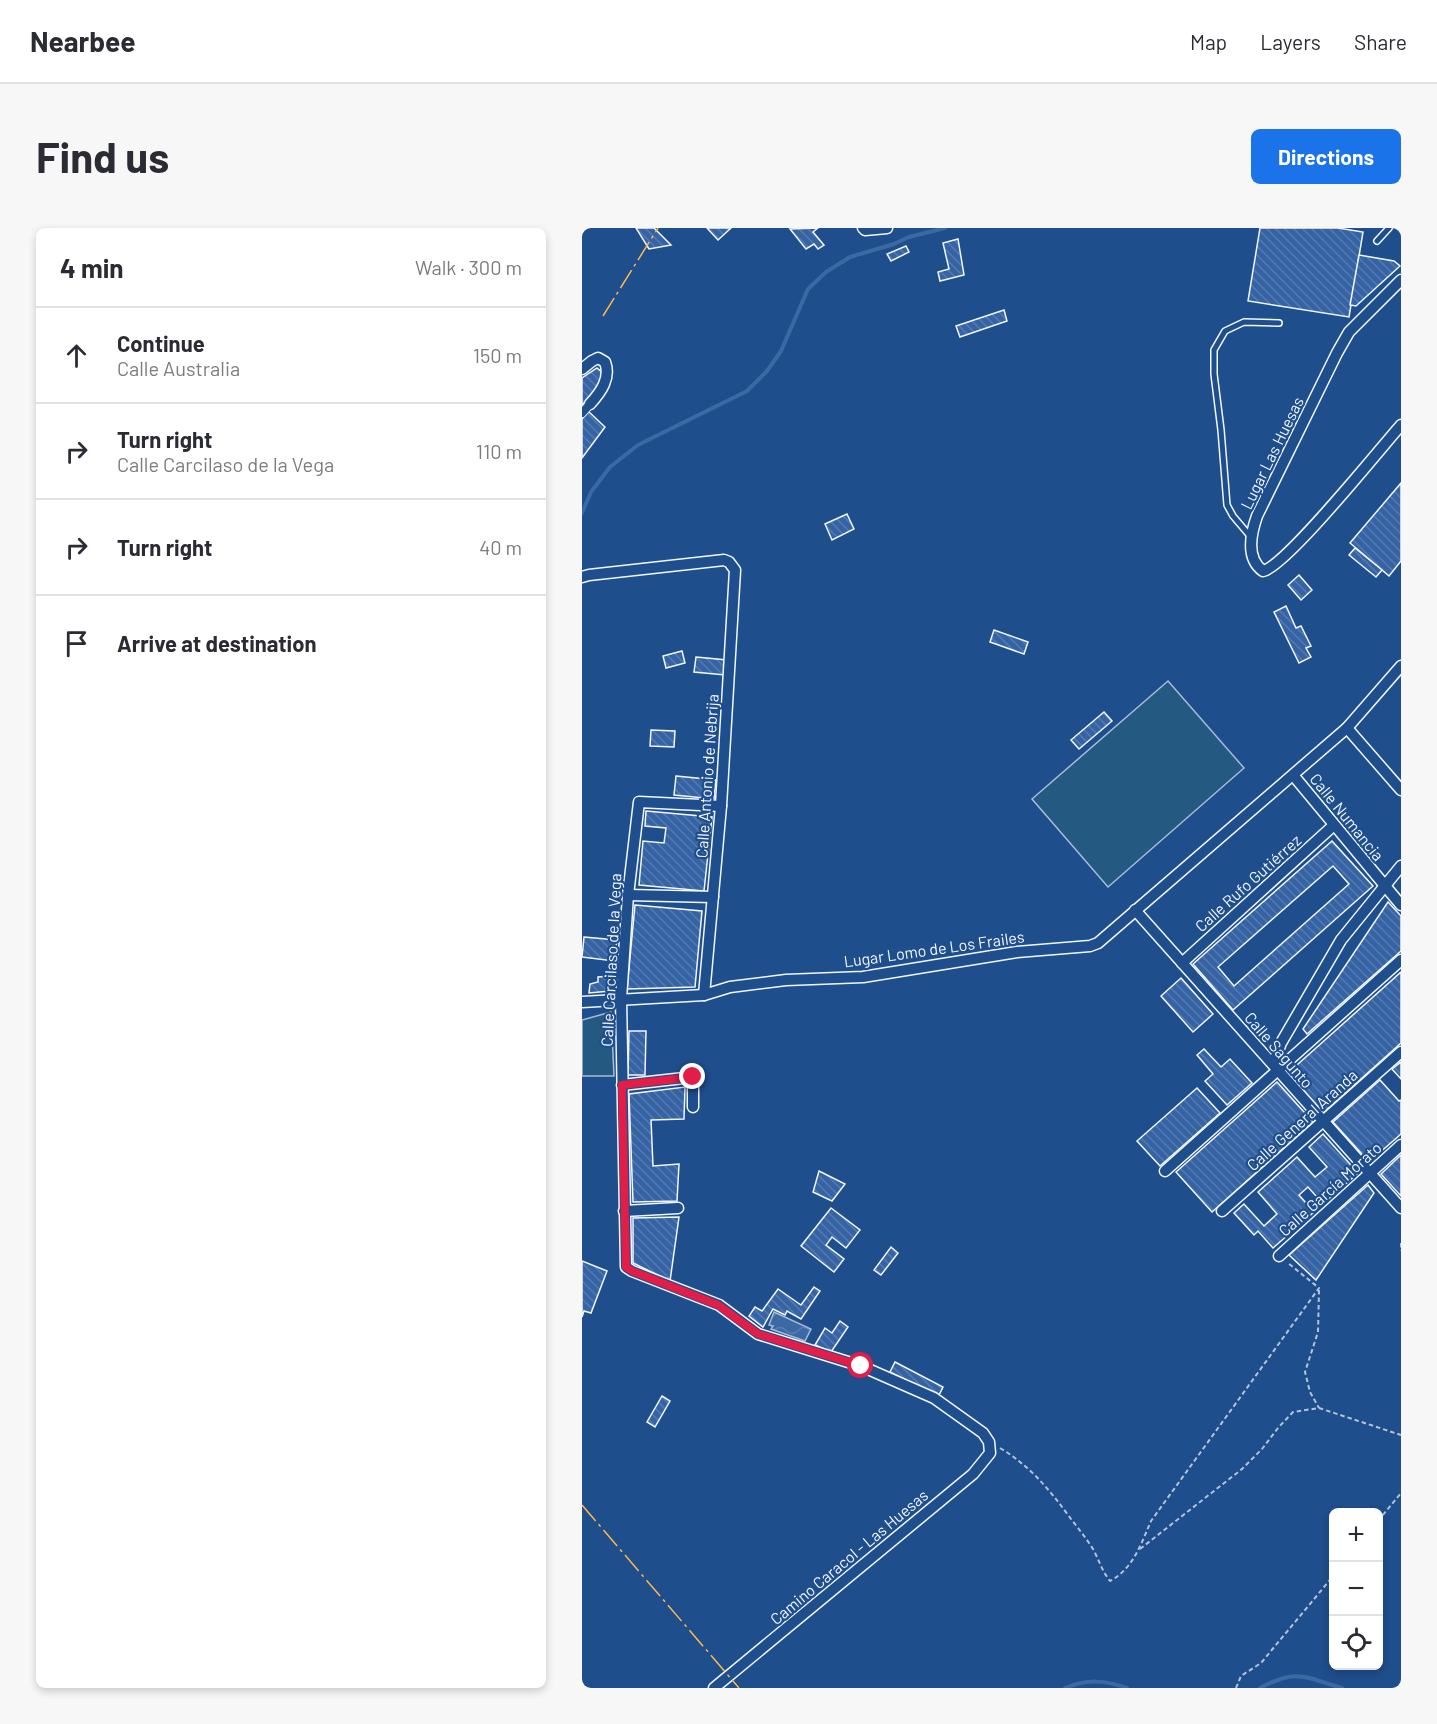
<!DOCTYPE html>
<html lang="en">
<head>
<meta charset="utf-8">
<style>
	:root { --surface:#fff; --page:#f7f7f7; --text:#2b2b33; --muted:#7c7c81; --line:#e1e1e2; --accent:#1a73e8 }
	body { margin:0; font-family:Barlow,sans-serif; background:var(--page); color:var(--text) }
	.controls { position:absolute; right:18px; bottom:18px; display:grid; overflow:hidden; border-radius:9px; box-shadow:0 3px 9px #0003 }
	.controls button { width:54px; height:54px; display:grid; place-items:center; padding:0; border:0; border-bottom:2px solid var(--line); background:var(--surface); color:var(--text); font:30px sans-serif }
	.stop { position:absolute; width:18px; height:18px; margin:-14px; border:4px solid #e11d48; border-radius:50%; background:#fff }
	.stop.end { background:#e11d48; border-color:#fff; box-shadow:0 2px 6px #0008 }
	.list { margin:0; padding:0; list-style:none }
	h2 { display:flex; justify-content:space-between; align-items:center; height:78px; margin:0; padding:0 24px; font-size:26px }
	h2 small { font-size:20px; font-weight:400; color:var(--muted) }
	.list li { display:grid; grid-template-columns:39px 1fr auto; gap:18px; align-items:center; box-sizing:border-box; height:96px; padding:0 24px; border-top:2px solid var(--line) }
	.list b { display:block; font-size:22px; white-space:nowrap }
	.list p { margin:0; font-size:20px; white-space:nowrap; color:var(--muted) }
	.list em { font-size:20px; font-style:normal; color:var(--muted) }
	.icon { flex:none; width:33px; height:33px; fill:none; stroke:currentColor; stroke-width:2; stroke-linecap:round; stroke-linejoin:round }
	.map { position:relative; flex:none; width:819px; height:1460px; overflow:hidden; border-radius:9px }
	header { display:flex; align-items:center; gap:36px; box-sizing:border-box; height:84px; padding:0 30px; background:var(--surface); border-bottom:2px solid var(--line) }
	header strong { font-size:28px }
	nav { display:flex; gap:33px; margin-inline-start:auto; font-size:21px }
	.intro { display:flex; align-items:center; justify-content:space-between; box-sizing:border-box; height:144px; padding:0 36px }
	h1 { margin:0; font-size:42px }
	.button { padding:15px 27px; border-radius:9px; background:var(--accent); color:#fff; font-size:21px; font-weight:700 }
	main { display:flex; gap:36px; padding:0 36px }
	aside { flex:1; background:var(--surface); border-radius:9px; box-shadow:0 3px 9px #0003 }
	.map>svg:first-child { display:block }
</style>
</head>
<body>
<header>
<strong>Nearbee</strong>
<nav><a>Map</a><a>Layers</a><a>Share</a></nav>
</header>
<div class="intro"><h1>Find us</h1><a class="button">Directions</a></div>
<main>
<aside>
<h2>4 min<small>Walk · 300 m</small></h2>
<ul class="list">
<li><svg class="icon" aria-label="ahead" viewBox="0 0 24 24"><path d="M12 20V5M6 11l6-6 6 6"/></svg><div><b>Continue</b><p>Calle Australia</p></div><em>150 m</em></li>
<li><svg class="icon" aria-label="right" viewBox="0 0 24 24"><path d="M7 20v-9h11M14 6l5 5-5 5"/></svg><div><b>Turn right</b><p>Calle Carcilaso de la Vega</p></div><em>110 m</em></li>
<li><svg class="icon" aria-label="right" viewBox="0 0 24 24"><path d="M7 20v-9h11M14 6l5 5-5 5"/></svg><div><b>Turn right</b></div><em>40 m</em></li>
<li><svg class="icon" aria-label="arrive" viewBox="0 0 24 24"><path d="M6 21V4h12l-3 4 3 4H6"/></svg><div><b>Arrive at destination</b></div></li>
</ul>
</aside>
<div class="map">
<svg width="819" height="1460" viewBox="0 0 819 1460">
	<defs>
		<pattern id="water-waves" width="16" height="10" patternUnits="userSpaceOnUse" patternTransform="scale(1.5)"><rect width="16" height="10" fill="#3b69a3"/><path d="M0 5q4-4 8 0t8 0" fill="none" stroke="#587fb1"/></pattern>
		<pattern id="building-back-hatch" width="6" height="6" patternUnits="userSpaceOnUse" patternTransform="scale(1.5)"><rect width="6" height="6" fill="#3563a3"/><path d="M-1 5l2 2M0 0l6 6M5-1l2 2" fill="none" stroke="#537ab1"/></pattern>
	</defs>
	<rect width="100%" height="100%" fill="#1f4e8c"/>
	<g fill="#245a82" stroke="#a8bbd7" stroke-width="1.5">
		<path d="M586,453L662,540L526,659L450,571Z"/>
		<path d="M29,784L32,848H0V792Z"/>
	</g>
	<path fill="url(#water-waves)" stroke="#a8bbd7" stroke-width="1.5" d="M192,1084L229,1101L223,1113L189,1101L191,1098L187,1097Z"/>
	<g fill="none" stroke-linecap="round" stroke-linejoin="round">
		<g stroke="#3b69a3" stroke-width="4">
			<path d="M0,285L9,264L28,239L56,217L165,163L185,143L199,123L226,61L244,44L268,29L312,16L327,9L363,0"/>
			<path d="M483,1460C505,1451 523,1452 545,1460"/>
			<path d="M678,1460C715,1440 722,1449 760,1460"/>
		</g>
	</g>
	<g fill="url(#building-back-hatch)" stroke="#f2f6ff" stroke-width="1.5" fill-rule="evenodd">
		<path d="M54,0H72L89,17L67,21Z"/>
		<path d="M125,0H149L136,12Z"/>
		<path d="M236,0L231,4L242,17L236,21L232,16L224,21L208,1Z"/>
		<path d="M678,0H756L781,4L767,89L666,73Z"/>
		<path d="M376,11L382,47L358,53L356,44L367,41L361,15Z"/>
		<path d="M324,18L327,24L309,33L305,26Z"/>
		<path d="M777,27L812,33L818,38L774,78L768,77Z"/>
		<path d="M422,82L425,93L378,109L374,98Z"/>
		<path d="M15,140L20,144L21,150L11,166L0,177V150Z"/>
		<path d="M6,183L23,199L0,230V191Z"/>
		<path d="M819,255V333L807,348L768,315Z"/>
		<path d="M265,286L272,301L250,312L243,296Z"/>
		<path d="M773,320L800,342L794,349L767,327Z"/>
		<path d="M717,347L730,362L719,372L706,357Z"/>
		<path d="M704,378L714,400L719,398L729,418L724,420L729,429L717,435L692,384Z"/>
		<path d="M412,402L446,414L442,426L408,414Z"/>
		<path d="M100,423L103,435L84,440L81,428Z"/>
		<path d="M114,429L145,432L143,447L112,444Z"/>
		<path d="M522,484L530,493L497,521L489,512Z"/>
		<path d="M69,502L93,503L92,519L68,518Z"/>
		<path d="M94,548L134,552L132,571L92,567Z"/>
		<path d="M64,583L130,589L122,663L57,657L61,613L82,615L84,600L63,598Z"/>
		<path d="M750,613L791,658L651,782L611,736ZM751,638L767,656L652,758L636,739Z"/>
		<path d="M806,674L819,688V723L725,806L721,801Z"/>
		<path d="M53,677L120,683L113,759L45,761Z"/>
		<path d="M2,709L35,712L32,733L0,729Z"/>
		<path d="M819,744V815L741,885L706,845Z"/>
		<path d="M28,748V763L7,765L8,756L16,754V749Z"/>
		<path d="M599,750L631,786L611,804L579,768Z"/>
		<path d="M47,803H64L63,847H46Z"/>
		<path d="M622,821L639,839L648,831L670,855L645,877L623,853L631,846L615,827Z"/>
		<path d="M819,834V851L810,841Z"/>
		<path d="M798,852L817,873L819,872V906L787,934L751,894Z"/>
		<path d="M695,854L731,894L630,984L594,944Z"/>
		<path d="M103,859L102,891L69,892L71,938L97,936L95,973L51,974L47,866Z"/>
		<path d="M615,860L638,885L578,938L555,913Z"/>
		<path d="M741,906L776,945L741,976L726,959L717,967L732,984L691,1020L676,1003L672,1007L652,985L662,976L682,998L695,986L676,964L715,929L733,949L745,939L727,919Z"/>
		<path d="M819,927V968L799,946Z"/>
		<path d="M237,943L263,956L250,973L231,964Z"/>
		<path d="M786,957L792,965L734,1052L707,1027Z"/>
		<path d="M249,980L278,1002L264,1020L250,1009L244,1017L262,1031L252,1044L219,1018Z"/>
		<path d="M97,989L88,1053L51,1035V990Z"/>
		<path d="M309,1019L316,1025L299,1047L292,1042Z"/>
		<path d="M0,1033L25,1043L9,1085L2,1083L0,1089Z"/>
		<path d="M232,1059L238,1063L219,1091L205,1083L203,1087L191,1081L181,1099L167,1088L173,1079L180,1083L196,1061L219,1077Z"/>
		<path d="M258,1093L266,1099L249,1124L233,1117L243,1100L250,1105Z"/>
		<path d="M313,1134L361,1159L356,1169L308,1144Z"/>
		<path d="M80,1168L88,1173L73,1199L65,1194Z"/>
	</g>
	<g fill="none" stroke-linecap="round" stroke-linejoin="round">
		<g stroke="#f2f6ff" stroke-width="8">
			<g id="service">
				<path d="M795,13L807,0"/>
				<path d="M668,308L651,288L645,277L639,202L632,146V122L643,103L662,94L697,95"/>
			</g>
		</g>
		<g stroke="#f2f6ff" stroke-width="10">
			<path id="pedestrian" d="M0,185L8,176"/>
		</g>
		<g stroke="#f2f6ff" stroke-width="13">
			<g id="minor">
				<path d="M281,0L283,2L305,0"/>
				<path d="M819,52L767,104L755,125L675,288C669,305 663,330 681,343C704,338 797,222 819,197"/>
				<path d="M0,141L10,133L16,130L23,134C29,150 19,164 8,176"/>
				<path d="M0,349L7,347L142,332L147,334L153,342L139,578L122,767"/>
				<path d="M765,500L819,562"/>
				<path d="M711,547L819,677"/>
				<path d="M46,667L131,669"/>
				<path d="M553,682L819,980"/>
				<path d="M600,735L752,597"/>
				<path d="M0,774L122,767L148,759L204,752L281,749L435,724L508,718L516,715L765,500L819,438"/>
				<path d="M696,842L694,828L699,815L759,712L819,638"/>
				<path d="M40,857L111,849V879"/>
				<path d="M583,943L819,732"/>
				<path d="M42,983L96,980"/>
				<path d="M640,983L819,824"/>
				<path d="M697,1028L819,917"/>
				<path d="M132,1460L391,1246L408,1225L407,1214L401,1205L352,1170L279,1138L176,1106L137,1077L50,1043L44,1039L39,771L46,667L57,574L139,578"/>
			</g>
		</g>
		<g stroke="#b3c4dc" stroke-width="2" stroke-dasharray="4.5 3" stroke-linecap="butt">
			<path d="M819,1015V1023"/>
			<path d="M737,1062L736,1104L723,1144L728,1164L737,1180"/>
			<path d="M418,1220C448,1238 468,1262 489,1291C496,1300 504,1310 511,1321C517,1332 520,1343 528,1353C551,1341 559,1316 569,1293L737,1060L706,1035"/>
			<path d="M796,1293L819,1265"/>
			<path d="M558,1321L660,1241L680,1221L696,1200L711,1184L737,1180L819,1207"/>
			<path d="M654,1460L659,1448L679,1435L752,1347"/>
		</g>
		<use href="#service" stroke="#1f4e8c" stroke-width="5"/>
		<use href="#pedestrian" stroke="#1f4e8c" stroke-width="8"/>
		<use href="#minor" stroke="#1f4e8c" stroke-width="10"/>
		<g stroke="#ffb74d" stroke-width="1.5" stroke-dasharray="21 4.5 3 4.5" stroke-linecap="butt">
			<path d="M21,88L76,0"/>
			<path d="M0,1277L157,1460"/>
		</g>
	</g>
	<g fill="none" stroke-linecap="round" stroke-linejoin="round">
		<path stroke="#e11d48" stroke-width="8" d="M111,849L40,857L44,1039L50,1043L136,1077L176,1106L279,1138"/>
	</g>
	<g text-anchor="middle" stroke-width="4.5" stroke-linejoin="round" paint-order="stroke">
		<g font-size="16" fill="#f2f6ff" stroke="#1f4e8c">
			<text transform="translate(690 225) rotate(-64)" y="6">Lugar Las Huesas</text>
			<text transform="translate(125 548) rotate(-86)" y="6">Calle Antonio de Nebrija</text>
			<text transform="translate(765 589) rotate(51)" y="6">Calle Numancia</text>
			<text transform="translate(666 655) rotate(-42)" y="6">Calle Rufo Gutiérrez</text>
			<text transform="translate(352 721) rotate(-8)" y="6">Lugar Lomo de Los Frailes</text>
			<text transform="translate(29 732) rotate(-87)" y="6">Calle Carcilaso de la Vega</text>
			<text transform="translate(697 822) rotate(49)" y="6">Calle Sagunto</text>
			<text transform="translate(720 892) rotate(-42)" y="6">Calle General Aranda</text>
			<text transform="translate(748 961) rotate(-42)" y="6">Calle García Morato</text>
			<text transform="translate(267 1329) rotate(-40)" y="6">Camino Caracol - Las Huesas</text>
		</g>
	</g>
</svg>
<div class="controls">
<button>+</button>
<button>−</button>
<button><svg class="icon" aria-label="locate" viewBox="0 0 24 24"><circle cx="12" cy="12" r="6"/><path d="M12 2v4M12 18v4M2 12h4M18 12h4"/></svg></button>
</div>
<div class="stop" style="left:279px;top:1138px"></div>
<div class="stop end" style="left:111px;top:849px"></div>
</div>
</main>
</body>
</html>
